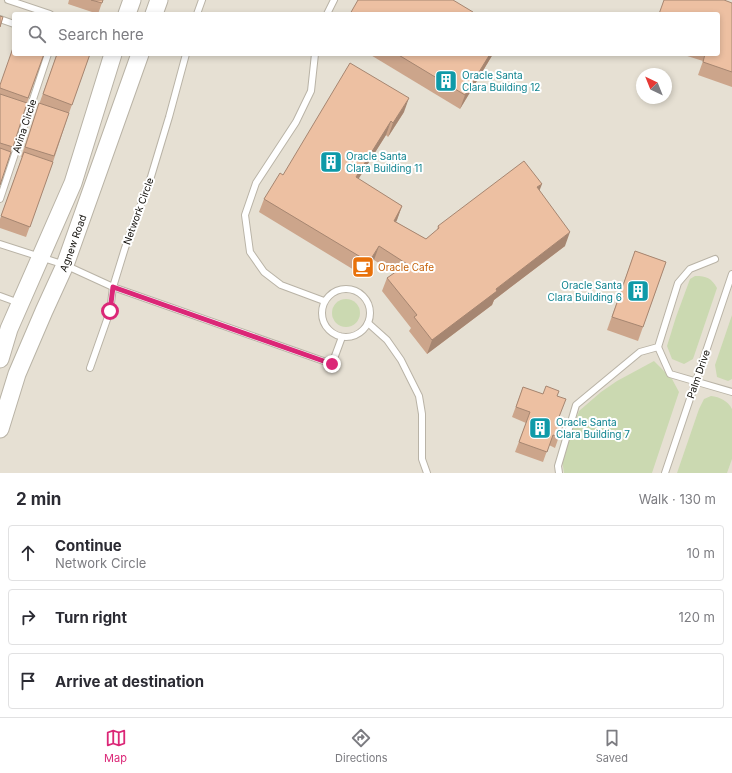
<!DOCTYPE html>
<html lang="en">
<head>
<meta charset="utf-8">
<style>
	:root { --surface:#fff; --page:#f2f2f3; --text:#2b2b33; --muted:#7c7c81; --line:#e1e1e2; --accent:#db2777 }
	body { margin:0; font-family:Inter,sans-serif; background:var(--page); color:var(--text) }
	.compass { position:absolute; left:636px; top:68px; width:36px; height:36px; border-radius:50%; background:var(--surface); box-shadow:0 2px 6px #0003; rotate:317deg }
	.stop { position:absolute; width:12px; height:12px; margin:-9px; border:3px solid #db2777; border-radius:50%; background:#fff }
	.stop.end { background:#db2777; border-color:#fff; box-shadow:0 1px 4px #0008 }
	.list { margin:0; padding:0; list-style:none }
	h2 { display:flex; justify-content:space-between; align-items:center; height:52px; margin:0; padding:0 16px; font-size:17px }
	h2 small { font-size:13px; font-weight:400; color:var(--muted) }
	.list li { display:grid; grid-template-columns:26px 1fr auto; gap:12px; align-items:center; box-sizing:border-box; height:56px; margin:0 8px 8px; padding:0 8px; border:1px solid var(--line); border-radius:4px }
	.list b { display:block; font-size:15px; white-space:nowrap }
	.list p { margin:0; font-size:13px; white-space:nowrap; color:var(--muted) }
	.list em { font-size:13px; font-style:normal; color:var(--muted) }
	.icon { flex:none; width:22px; height:22px; fill:none; stroke:currentColor; stroke-width:2; stroke-linecap:round; stroke-linejoin:round }
	.map { position:relative; flex:none; width:732px; height:473px; overflow:hidden }
	.search { position:absolute; background:var(--surface); box-shadow:0 2px 6px #0003; left:12px; right:12px; top:12px; height:44px; display:flex; align-items:center; gap:10px; box-sizing:border-box; padding:0 14px; border-radius:4px; color:var(--muted); font-size:15px }
	.sheet { height:244px; background:var(--surface) }
	nav { display:flex; justify-content:space-around; align-items:center; box-sizing:border-box; height:56px; border-top:1px solid var(--line); background:var(--surface); font-size:11px; color:var(--muted) }
	nav a { display:grid; justify-items:center; gap:2px }
	nav .on { color:var(--accent) }
	.map>svg:first-child { display:block }
</style>
</head>
<body>
<div class="map">
<svg width="732" height="473" viewBox="0 0 732 473">
	<rect width="100%" height="100%" fill="#e6e0d3"/>
	<g fill="#cbd9b1">
		<path d="M695,276C707,276 711,278 717,288L693,359L684,364L672,359L667,346L676,317L690,279Z"/>
		<circle cx="346" cy="313" r="14"/>
		<path d="M732,315V379L728,381L717,377L715,365Z"/>
		<path d="M654,361L672,379L679,392L652,473H564L562,460L579,411L601,392L617,381Z"/>
		<path d="M711,396C720,397 728,401 732,409V459L727,473H677L699,409L704,399Z"/>
	</g>
	<g fill="none" stroke-linecap="round" stroke-linejoin="round">
		<g stroke="#b9b3a6" stroke-width="8">
			<g id="lane">
				<path d="M8,0L50,14"/>
				<path d="M197,14L202,0"/>
				<path d="M327,14L334,0"/>
				<path d="M0,19L14,24"/>
				<path d="M315,54L311,91L296,122L256,183L245,215L250,252L264,272L281,285L324,301"/>
				<path d="M0,199L48,54"/>
				<path d="M0,244L65,265L113,287L332,364L342,337"/>
				<circle cx="346" cy="313" r="24"/>
				<path d="M0,296L19,303"/>
				<path d="M368,323L387,340L401,360L419,396L422,414V459L427,473"/>
				<path d="M658,347L670,374L732,392"/>
				<path d="M90,368L110,311L113,287L125,248L150,180L169,117L186,54"/>
				<path d="M559,473L558,466L576,405L640,352L658,347L678,283L690,269L715,259"/>
				<path d="M665,473L732,274"/>
			</g>
		</g>
		<g stroke="#b9b3a6" stroke-width="19">
			<g id="secondary">
				<path d="M127,14L132,0"/>
				<path d="M154,14L159,0"/>
				<path d="M0,359L9,329L73,183L113,54"/>
				<path id="s1" d="M0,429L17,374L44,311L65,265L140,54"/>
			</g>
		</g>
		<use href="#lane" stroke="#fff" stroke-width="6"/>
		<use href="#secondary" stroke="#fff" stroke-width="17"/>
	</g>
	<g fill="#cca58b">
		<path d="M69,0H103L98,14L68,4Z"/>
		<path d="M732,3V87L698,75L703,61L681,54H718Z"/>
		<path d="M44,54L27,103L0,185V85Z"/>
		<path d="M57,54H90L69,113L53,162L26,237L0,228V219L22,157H21L36,113Z"/>
		<path d="M369,54H493L460,109Z"/>
		<path d="M404,112L388,137L386,135L358,179L402,206L396,222L426,239L437,230L438,226L539,191L565,246L494,300L492,305L427,354L409,331L411,328L382,291L387,278L394,273L374,260L364,276L259,212L264,199L283,175Z"/>
		<path d="M635,251L666,262L638,341L607,330Z"/>
		<path d="M523,387L543,394L557,396V422L563,425L555,448L549,445L543,462L515,452L526,423L512,417Z"/>
	</g>
	<g fill="#a68671">
		<path d="M490,54H493L460,109L465,95Z"/>
		<path d="M409,98L404,112L388,137L393,123Z"/>
		<path d="M391,121L386,135L351,191L356,177Z"/>
		<path d="M542,184L537,197V187Z"/>
		<path d="M402,206L397,220L389,234L394,221Z"/>
		<path d="M570,232L565,246L494,300L492,305L427,354L432,340L496,289Z"/>
		<path d="M379,246L374,260L364,276L369,262Z"/>
	</g>
	<g fill="#edc0a2" stroke="#a68671">
		<path d="M91,0H103L102,3Z"/>
		<path d="M358,0H453L473,12L471,14H350Z"/>
		<path d="M664,0H724L732,3V72L703,62L705,54H718V14H659Z"/>
		<path d="M0,16L3,17L0,27Z"/>
		<path d="M14,45V54H44L28,98L0,88V85Z"/>
		<path d="M57,54H90L72,105L43,94Z"/>
		<path d="M397,54H490L465,95Z"/>
		<path d="M350,63L409,98L393,123L391,121L356,177L402,206L394,221L426,239L439,228L438,226L524,161L542,184L537,187L570,232L496,289L497,291L432,340L414,317L417,315L387,278L407,264L379,246L369,262L264,199L280,173L283,175Z"/>
		<path d="M0,94L27,103L13,147L0,143Z"/>
		<path d="M39,103L69,113L54,156L25,147Z"/>
		<path d="M0,148L11,152L0,185Z"/>
		<path d="M24,152L53,162L30,227L1,216Z"/>
		<path d="M635,251L666,262L643,327L612,317Z"/>
		<path d="M546,386L559,391L557,396L566,399L557,422L563,425L559,437L553,435L547,452L519,442L530,412L516,407L523,387L543,394Z"/>
	</g>
	<g fill="none" stroke-linecap="round" stroke-linejoin="round">
		<path stroke="#db2777" stroke-width="5" d="M110,311L113,287L332,364"/>
	</g>
	<defs>
		<g id="building-square" transform="scale(1.15)"><rect x="-9" y="-9" width="18" height="18" rx="4" fill="#0f9aa8" stroke="#fff"/><path d="M-4-6H4V6H1V3H-1V6H-4ZM-2.5-4.3h1.7v1.8h-1.7ZM.8-4.3h1.7v1.8H.8ZM-2.5-1h1.7V.8h-1.7ZM.8-1h1.7V.8H.8Z" fill="#fff"/></g>
		<g id="cafe-square" transform="scale(1.15)"><rect x="-9" y="-9" width="18" height="18" rx="4" fill="#e8710a" stroke="#fff"/><path d="M-5.5-4.5H6V0H3Q3 3.5 0 3.5H-2.5Q-5.5 3.5-5.5 0ZM3-3.2v2h1.7v-2ZM-6 4.5H4V6H-6Z" fill="#fff"/></g>
	</defs>
	<g fill-rule="evenodd">
		<use href="#building-square" x="446" y="81"/>
		<use href="#building-square" x="331" y="162"/>
		<use href="#cafe-square" x="363" y="267"/>
		<use href="#building-square" x="638" y="291"/>
		<use href="#building-square" x="540" y="428"/>
	</g>
	<g text-anchor="middle" stroke-width="4" stroke-linejoin="round" paint-order="stroke">
		<g font-size="10" fill="#0d838f" stroke="#fff" text-anchor="start">
			<text x="462" y="79">Oracle Santa<tspan x="462" dy="12">Clara Building 12</tspan></text>
			<text x="346" y="160">Oracle Santa<tspan x="346" dy="12">Clara Building 11</tspan></text>
			<text x="622" y="289" text-anchor="end">Oracle Santa<tspan x="622" dy="12">Clara Building 6</tspan></text>
			<text x="556" y="426">Oracle Santa<tspan x="556" dy="12">Clara Building 7</tspan></text>
		</g>
		<g font-size="10" fill="#110f0a" stroke="#fff">
			<text transform="translate(24 126) rotate(-72)" y="4">Avina Circle</text>
			<text transform="translate(138 211) rotate(-70)" y="4">Network Circle</text>
			<text dy="4" stroke="none"><textPath href="#s1" startOffset="200">Agnew Road</textPath></text>
			<text transform="translate(698 374) rotate(-71)" y="4">Palm Drive</text>
		</g>
		<g font-size="10" fill="#c56008" stroke="#fff" text-anchor="start">
			<text x="378" y="271">Oracle Cafe</text>
		</g>
	</g>
</svg>
<svg class="compass" viewBox="-18 -18 36 36"><path d="M0-13l5 13h-10z" fill="#e53935"/><path d="M0 13l5-13h-10z" fill="#7c7c81"/></svg>
<div class="stop" style="left:110px;top:311px"></div>
<div class="stop end" style="left:332px;top:364px"></div>
<div class="search"><svg class="icon" aria-label="search" viewBox="0 0 24 24"><circle cx="10" cy="10" r="6"/><path d="M15 15l6 6"/></svg>Search here</div>
</div>
<section class="sheet">
<h2>2 min<small>Walk · 130 m</small></h2>
<ul class="list">
<li><svg class="icon" aria-label="ahead" viewBox="0 0 24 24"><path d="M12 20V5M6 11l6-6 6 6"/></svg><div><b>Continue</b><p>Network Circle</p></div><em>10 m</em></li>
<li><svg class="icon" aria-label="right" viewBox="0 0 24 24"><path d="M7 20v-9h11M14 6l5 5-5 5"/></svg><div><b>Turn right</b></div><em>120 m</em></li>
<li><svg class="icon" aria-label="arrive" viewBox="0 0 24 24"><path d="M6 21V4h12l-3 4 3 4H6"/></svg><div><b>Arrive at destination</b></div></li>
</ul>
</section>
<nav>
<a class="on"><svg class="icon" aria-label="map" viewBox="0 0 24 24"><path d="M3 6l6-2 6 2 6-2v14l-6 2-6-2-6 2zM9 4v14M15 6v14"/></svg>Map</a>
<a><svg class="icon" aria-label="directions" viewBox="0 0 24 24"><path d="M12 3l9 9-9 9-9-9zM9 14v-3h6M13 9l2 2-2 2"/></svg>Directions</a>
<a><svg class="icon" aria-label="saved" viewBox="0 0 24 24"><path d="M7 4h10v16l-5-4-5 4z"/></svg>Saved</a>
</nav>
</body>
</html>
